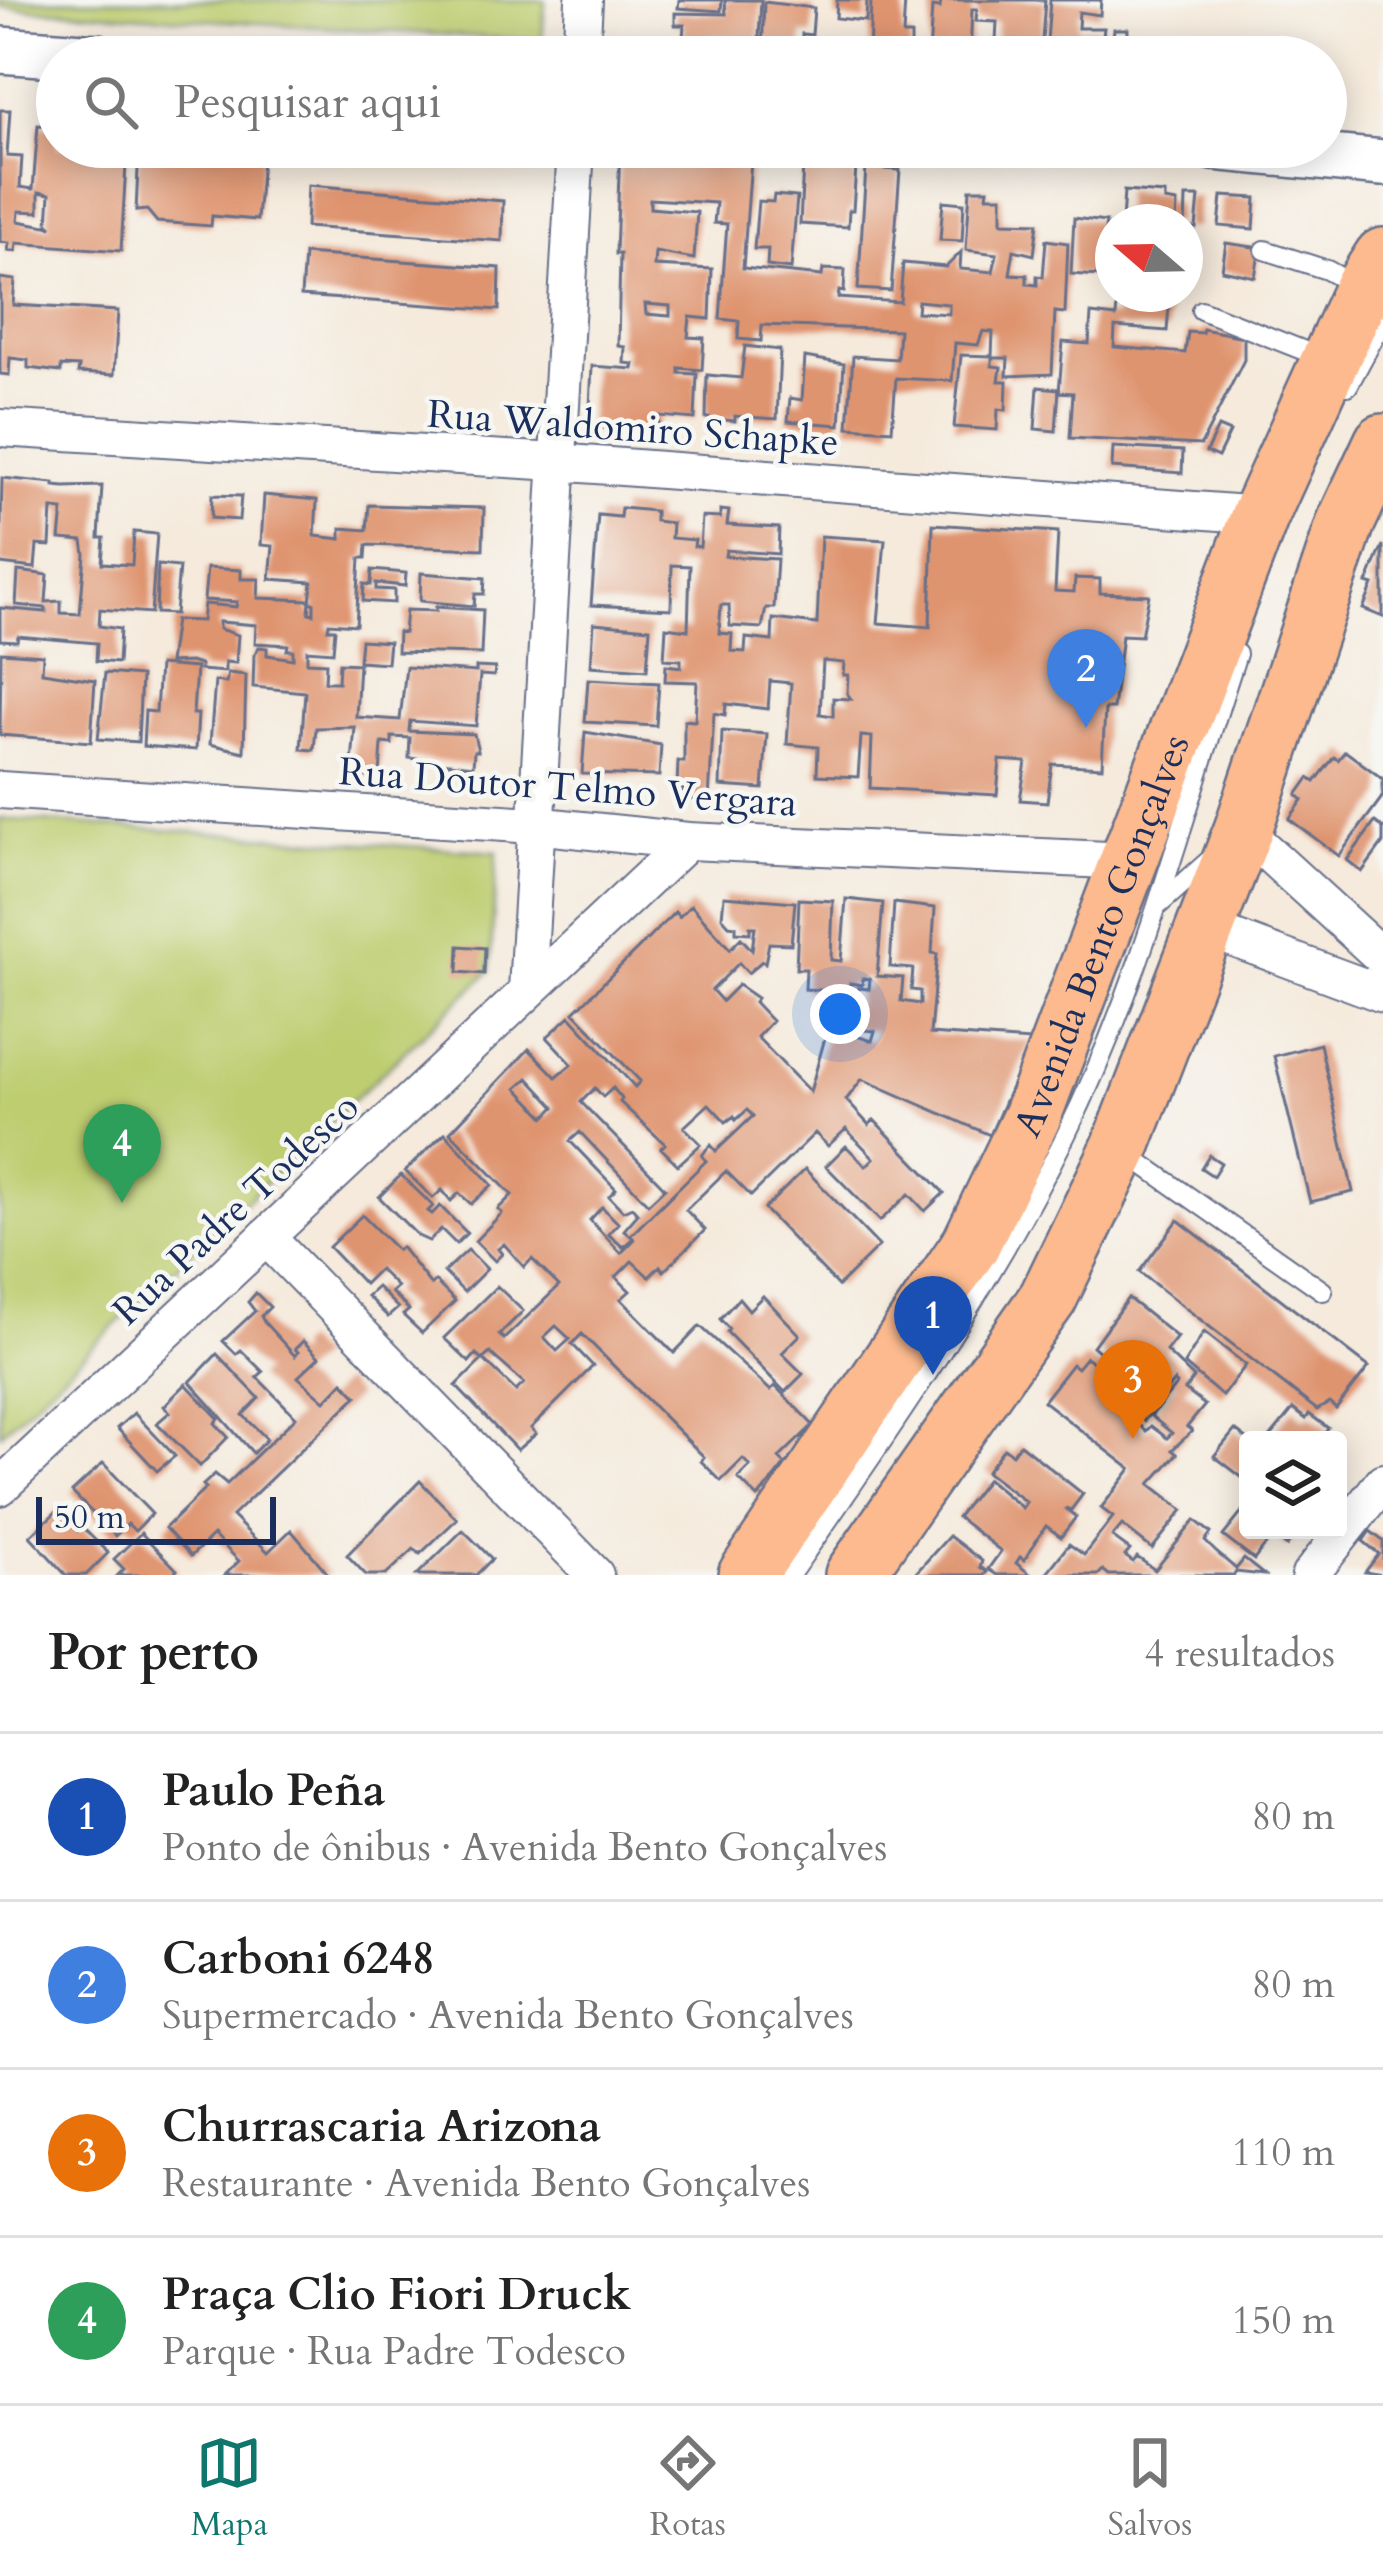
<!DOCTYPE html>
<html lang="pt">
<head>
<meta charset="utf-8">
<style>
	:root { --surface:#fff; --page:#f2f2f2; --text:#222; --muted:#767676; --line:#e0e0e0; --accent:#0f766e }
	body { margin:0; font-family:Cardo,serif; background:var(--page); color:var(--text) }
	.controls { position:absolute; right:36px; bottom:36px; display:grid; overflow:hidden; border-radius:12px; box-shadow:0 6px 30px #0003 }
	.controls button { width:108px; height:108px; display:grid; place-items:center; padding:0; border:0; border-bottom:3px solid var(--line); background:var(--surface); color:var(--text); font:60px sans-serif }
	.compass { position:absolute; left:1095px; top:204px; width:108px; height:108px; border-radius:50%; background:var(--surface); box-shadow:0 6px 30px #0003; rotate:290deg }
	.scale { position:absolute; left:36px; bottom:30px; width:240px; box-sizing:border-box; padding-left:12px; border:6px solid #1b2f5e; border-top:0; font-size:33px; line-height:42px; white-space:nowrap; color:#1b2f5e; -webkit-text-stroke:9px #f6f6f2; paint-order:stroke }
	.you { position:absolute; left:840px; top:1014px; width:42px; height:42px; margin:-30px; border:9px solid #fff; border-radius:50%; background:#1a73e8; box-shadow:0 0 0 18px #1a73e833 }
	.badge { display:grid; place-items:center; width:78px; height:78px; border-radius:50%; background:var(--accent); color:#fff; font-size:39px; font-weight:700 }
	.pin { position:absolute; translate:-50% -99px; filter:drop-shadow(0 3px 6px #0008) }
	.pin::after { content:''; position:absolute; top:63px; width:42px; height:36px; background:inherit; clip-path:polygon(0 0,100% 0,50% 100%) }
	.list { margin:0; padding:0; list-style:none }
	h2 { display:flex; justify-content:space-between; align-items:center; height:156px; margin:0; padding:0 48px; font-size:51px }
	h2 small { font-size:39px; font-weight:400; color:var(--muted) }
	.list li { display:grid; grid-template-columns:78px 1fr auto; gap:36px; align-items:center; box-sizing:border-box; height:168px; padding:0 48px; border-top:3px solid var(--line) }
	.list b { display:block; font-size:45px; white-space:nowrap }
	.list p { margin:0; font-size:39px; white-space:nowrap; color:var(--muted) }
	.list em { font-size:39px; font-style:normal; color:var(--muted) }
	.icon { flex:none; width:66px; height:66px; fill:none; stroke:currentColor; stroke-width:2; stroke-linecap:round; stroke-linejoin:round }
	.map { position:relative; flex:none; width:1383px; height:1575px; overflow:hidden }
	.search { position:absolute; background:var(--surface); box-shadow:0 6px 30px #0003; left:36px; right:36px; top:36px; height:132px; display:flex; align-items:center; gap:30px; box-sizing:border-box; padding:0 42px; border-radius:66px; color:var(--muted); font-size:45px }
	.sheet { height:828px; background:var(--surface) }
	nav { display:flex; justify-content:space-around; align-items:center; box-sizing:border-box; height:168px; border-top:3px solid var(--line); background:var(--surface); font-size:33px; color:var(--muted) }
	nav a { display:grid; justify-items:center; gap:6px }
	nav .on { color:var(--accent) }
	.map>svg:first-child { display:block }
</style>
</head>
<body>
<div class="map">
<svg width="1383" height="1575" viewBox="0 0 1383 1575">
	<rect width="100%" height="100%" fill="#f6f6f2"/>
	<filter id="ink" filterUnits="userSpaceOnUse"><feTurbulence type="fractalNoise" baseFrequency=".00833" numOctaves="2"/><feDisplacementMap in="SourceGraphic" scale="24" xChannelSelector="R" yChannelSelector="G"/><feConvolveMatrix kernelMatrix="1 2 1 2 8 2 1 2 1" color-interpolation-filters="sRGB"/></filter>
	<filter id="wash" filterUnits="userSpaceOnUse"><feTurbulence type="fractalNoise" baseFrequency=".004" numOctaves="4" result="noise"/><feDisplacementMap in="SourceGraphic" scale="48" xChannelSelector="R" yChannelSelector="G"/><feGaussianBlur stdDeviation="2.7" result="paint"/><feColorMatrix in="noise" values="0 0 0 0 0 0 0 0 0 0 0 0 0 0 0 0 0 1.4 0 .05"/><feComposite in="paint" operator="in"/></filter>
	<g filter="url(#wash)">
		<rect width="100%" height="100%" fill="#f5eadc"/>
		<g fill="#bdcd6f" stroke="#6c7e66" stroke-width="3">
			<path d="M0,0H545L542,41L0,7Z"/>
			<path d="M0,819L497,852L490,971L0,1434Z"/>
		</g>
		<g id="blocks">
			<g fill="#df946f" fill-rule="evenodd">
				<path d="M679,0H722L721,11L678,8Z"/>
				<path d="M725,0H761L758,57L682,50L684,25H675V13L726,14Z"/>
				<path d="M837,0H867L866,21L836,18Z"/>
				<path d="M871,0H905L903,35H911V57L869,56Z"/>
				<path d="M941,0H1045L1041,54L1039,57H984V40L996,41L997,22L976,21L977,9H972L970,57L929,56L932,7L940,8Z"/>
				<path d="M1050,0H1101L1100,15L1079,12L1078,28H1104L1103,36L1113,37L1114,29H1128L1127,57L1046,56Z"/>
				<path d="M764,2L814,8L812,35L802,34L801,57L762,55Z"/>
				<path d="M0,110H10L7,156L22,157L20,187L33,189L38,125L57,126V147H127L121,251L17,243L16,251H8L9,243L0,242ZM39,192L50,194L48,224L52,227L18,221L19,211L39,212Z"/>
				<path d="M263,147L257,220L212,216L211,226L157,222L147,210L136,211L139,148Z"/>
				<path d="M620,147H668V151L695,152L696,147H752L743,268L822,276L823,269L845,270L844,292L839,291L838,298L900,302L903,263L946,267L961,252L960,269L993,272L997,254L966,250L970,189H988L987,196H1002V222L1038,223L1034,255L1014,250L1010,274L1027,275V284L1037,285V276L1043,277L1046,240L1068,243L1065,313L1055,312L1052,374L1007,376L1008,358H992V366L1001,367L999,381H1007L1006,410L998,409L997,430L954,427L961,355L992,356L993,332L983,331L978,345L955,343L952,381L896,378L892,430L848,427L853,356L897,359L899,330L762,325L761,341L738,339L739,321L720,319L727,224L714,223L716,203L650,199V208L697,212L694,259L655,252L654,266L712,269L710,319L690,317L688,337L704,338L702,370L679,368V373L697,374L695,419L659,416L658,431L589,427L592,366L633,369L634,364L624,363L625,347L618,346L620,254H616ZM918,301L949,304V314L917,312ZM645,304L670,306V316L646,314Z"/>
				<path d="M803,164L856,167L853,210H849L848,227L800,224Z"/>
				<path d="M866,168L900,170L891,291L858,289Z"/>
				<path d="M308,185L503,201L502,241L306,227Z"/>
				<path d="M1124,191L1165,194V201L1177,203L1176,222H1122Z"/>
				<path d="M774,195L797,197L791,269L767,266L768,249H754L758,201L773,202Z"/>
				<path d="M1222,196L1256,198L1254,229L1219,226Z"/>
				<path d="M1186,197H1199L1196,228H1185Z"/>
				<path d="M943,201L964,203L962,241L940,240Z"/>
				<path d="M1074,218L1106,222L1099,276L1071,274Z"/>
				<path d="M1226,243L1260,248L1255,277L1222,270Z"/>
				<path d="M304,254L500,268L499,310L301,296Z"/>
				<path d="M0,278L15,280L13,305L118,311L114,375L78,373L79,367L61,366V372L28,368V360L10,358L9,375L0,374Z"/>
				<path d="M1154,294H1170L1167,331L1115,327L1114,347L1185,353L1188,332L1202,333L1203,329L1244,337V360L1201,445L1070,438L1073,393L1059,392L1063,342L1089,344L1091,314L1116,317L1117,304L1153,307Z"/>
				<path d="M745,346L780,350L777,419L735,416V421L706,418L707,375L741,378Z"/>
				<path d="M805,357L844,364L840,425L788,421L790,398L802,400Z"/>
				<path d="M1038,387L1059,389L1056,431L1035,429Z"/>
				<path d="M1218,427L1230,432L1218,457L1206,452Z"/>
				<path d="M1113,447L1183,451L1182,473L1112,468Z"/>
				<path d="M2,478L54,483V486L64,487L102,486L99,538H104L102,563L132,565L134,532L157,534L151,613L100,609L99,626L120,629L118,663L96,661L97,643L18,636L17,641L0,640V608L46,612V608L16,605L18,571L48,575L46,602L61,601V613L80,614L85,554L83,541L60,539L63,510L52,509L50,546L37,545L35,568L0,564Z"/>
				<path d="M212,495L241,496L239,520L211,518Z"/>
				<path d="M264,495L317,500L315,536L341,539V528L367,530L369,505L484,508L483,549L367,545L366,558H360L356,625L329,623L328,629H335L333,652L307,650V662L326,663L325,682H338L339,663L359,664L356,717L400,720L406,667L476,672V667L495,668L494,676L480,675L476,726L410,721L409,731L474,734L478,751H474L473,766L409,758L410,738L392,737V744L382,743L380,777L351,775L355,727L316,728L314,750L301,749L305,692L253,687L254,655L259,647L267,648V655L293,659V650H287L288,645L255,643L256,625L219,622V629L238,635L236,663L225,662V672L200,670V665L190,662L169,663L175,620L202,621L204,604L236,607L237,602L204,600L207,568L241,570V579H259L258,598L310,600L309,613L314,614V603H310L312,582L270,579L273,546L261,545Z"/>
				<path d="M621,508L655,511V521L672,523L671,538L695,540L694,546L700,547L702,517L720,518V510L729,511L727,525L779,528L778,554L726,550L725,556L777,559L774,608H766L762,628L730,626L729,605H721L719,633L732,634L731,651L745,652L746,638L772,641L773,619L817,624L821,536L885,540L878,623L930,627L933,524L1058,532L1055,591L1074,592L1075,578L1100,579V593L1149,595L1141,636L1122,635L1113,709H1105L1102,767L1052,764L1047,802L1020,800L1026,762L1000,760L997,795L870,788L872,737L861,736L858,777L817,775L818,747L787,744L791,683L770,681L768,709L726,704L725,715L714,713L709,800L683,799V788H677L678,761L684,762V720L695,721L697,682L665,681L666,665L681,667V660L664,659L666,627L688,630L690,566L672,565L671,609L591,605L598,515L620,517ZM823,661L844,663L843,675H848L847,693L851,699L833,698V716L820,714Z"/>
				<path d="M1383,545V617L1363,609L1373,585L1367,583Z"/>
				<path d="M158,565L179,567L175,614L156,613Z"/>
				<path d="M372,570L406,573L405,586L376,583V589L394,590V603L363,601L364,584L371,585Z"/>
				<path d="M421,573L485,578L484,594H475L474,606L420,601Z"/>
				<path d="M436,607L483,610L481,654L397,652L398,632L404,633L406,610L436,611Z"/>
				<path d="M594,623L650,628L647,670L591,666Z"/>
				<path d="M361,640L389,642L387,663L359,661Z"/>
				<path d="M1,652L43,655L42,672L95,680L91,742L0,735Z"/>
				<path d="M159,665L196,668L193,714H198L196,750L143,746L145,711L156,712Z"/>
				<path d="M105,673L141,676L138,742L98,739Z"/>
				<path d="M228,673L246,675L244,752L210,744L215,681L226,683Z"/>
				<path d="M588,679L659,683L656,726L585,722Z"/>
				<path d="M722,731L767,734L763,789L720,786Z"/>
				<path d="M585,732L661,745L659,776L582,774Z"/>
				<path d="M1345,751L1383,779V796L1339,856L1289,819L1303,800L1297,795L1309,778L1315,782L1334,757L1338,760Z"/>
				<path d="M1375,822L1383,828V843L1362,872L1347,860Z"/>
				<path d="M724,896L795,902L791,944L769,943L765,963L762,961L748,973L739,963L712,990L722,1001L738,985L757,998L754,1002L772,1021L757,1037L810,1092L828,1027L872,1041L875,1031L828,1027L830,991L805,989L806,969H796L799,899L833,901L831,960L841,961L846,899L883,903L877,976L903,978L901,1001L920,1004V991L911,990L913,969L890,967L894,903L935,908L932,953L937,954L930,1034L1031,1041L990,1135L862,1079L846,1100L869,1125L874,1120L944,1193L925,1211L909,1194L880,1221L826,1166L846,1146L866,1166L874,1158L846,1129L828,1146L815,1133L751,1196L726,1171L686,1210L705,1230L664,1271L660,1266L649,1277L632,1261L616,1277L630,1291L621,1299L674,1353L700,1326L770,1390L775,1386L813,1425L779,1458L785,1464L758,1498L738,1478L750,1466L743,1459L721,1481L701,1461L704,1457L582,1334L572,1344L593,1366L531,1428L536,1434L517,1450L456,1386L483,1359L516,1391L524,1383L490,1353L482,1360L476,1354L469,1362L444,1338L497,1286L523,1311L499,1335L504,1339L559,1286L532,1259L524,1267L504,1244L498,1249L502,1254L495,1261L475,1241L502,1213L498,1209L512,1195L450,1132L529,1049L556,1077L572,1064L547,1037L570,1016L635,1087L640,1081L574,1012L675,912L679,917L691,905L730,949L741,938L752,950L755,927H750V933L736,932V926L729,925L722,917ZM863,978L870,979L869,989L858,988L857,1004H848L850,983L862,985ZM528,1078L555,1107L545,1117L517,1088ZM595,1088L603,1097L613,1088L622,1099L620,1102L665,1144L661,1148L678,1165L701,1144L684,1127L709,1104L726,1122L734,1116L736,1120L747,1110L753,1116L716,1151L711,1145L706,1150L702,1156L706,1161L631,1235L634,1240L621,1253L590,1220L602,1207L618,1223L608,1234L623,1247L633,1238L624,1230L638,1214L632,1207L623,1211L609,1196L616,1189L570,1141L580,1132L648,1204L665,1188L581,1102ZM556,1326L570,1339L557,1351L544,1337Z"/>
				<path d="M459,946L485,948L484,974L458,972Z"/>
				<path d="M1320,1044L1353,1192L1310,1202L1274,1056Z"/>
				<path d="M445,1133L492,1185L471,1204L459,1193L451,1201L442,1190L433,1198L405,1171Z"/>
				<path d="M1209,1155L1221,1163L1213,1176L1201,1168Z"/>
				<path d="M805,1169L879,1246L838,1286L764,1209Z"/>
				<path d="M401,1175L433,1206L428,1211L432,1214L440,1206L467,1233L456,1244L441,1229L429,1241L418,1236L379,1197Z"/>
				<path d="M362,1215L397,1250L401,1247L431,1285L435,1281L455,1301L422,1333L403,1315L409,1310L391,1292L397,1287L379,1269L364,1284L329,1247Z"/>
				<path d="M1178,1220L1369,1367L1336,1409L1329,1403L1317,1410L1139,1272Z"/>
				<path d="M468,1250L487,1269L464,1292L444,1272Z"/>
				<path d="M377,1287L398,1308L388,1317L367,1296Z"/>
				<path d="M256,1293L270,1307L261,1316L264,1322L295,1356L298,1352L295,1349L303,1341L319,1357L298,1377L325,1401L343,1382L357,1396L232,1516L268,1552L291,1530L329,1575H225L239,1561L213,1535L191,1556L165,1528L206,1488L203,1485L215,1474L227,1484L296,1417L257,1377L263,1372L241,1350L236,1354L223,1341L255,1311L248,1302Z"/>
				<path d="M763,1296L800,1335L782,1353L803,1374L785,1392L727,1332L729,1329L720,1319L739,1298L749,1310Z"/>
				<path d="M1128,1298L1177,1337L1166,1351L1194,1378L1185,1390L1205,1405L1187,1427L1192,1431L1172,1450L1177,1454L1150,1484L1183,1510L1152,1549L1122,1525L1112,1537L1130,1550L1125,1556L1133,1562L1137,1557L1155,1570L1195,1520L1211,1533L1205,1541L1216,1552L1236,1569L1244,1559L1264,1575L1236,1572L1234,1575H1109L1103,1570L1098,1575H1045L1069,1544L1084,1555L1113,1517L1101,1508L1131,1469L1043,1401L1072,1364L1077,1368L1086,1357L1107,1373L1110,1368L1156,1406L1144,1421L1134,1412L1129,1417L1146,1431L1151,1426L1167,1438L1172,1433L1151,1416L1177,1384L1174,1381L1157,1402L1093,1346Z"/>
				<path d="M1204,1332L1246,1365L1222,1396L1184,1364Z"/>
				<path d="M217,1354L259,1398L243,1415L267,1439L253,1453L190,1382Z"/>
				<path d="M186,1384L219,1419L215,1423L228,1437L200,1466L157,1423L170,1412L164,1406Z"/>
				<path d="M1293,1409L1306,1419L1309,1414L1328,1428L1324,1435L1330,1440H1268Z"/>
				<path d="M134,1413L175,1456L157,1471L117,1428Z"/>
				<path d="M1235,1430L1248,1440V1482L1214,1456Z"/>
				<path d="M1020,1444L1083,1494L1071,1510L1065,1508L1076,1517L1061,1537L1046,1526L1024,1560L1020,1557L1016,1563L1031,1575H997L988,1569L1001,1551L957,1517L987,1479L1022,1508L1026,1502L986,1472L1004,1448L1012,1454Z"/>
				<path d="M103,1463L152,1514L135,1531L128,1524L115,1536L72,1492Z"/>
				<path d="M420,1481L457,1519L420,1554L414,1549L386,1575H366L347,1555Z"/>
				<path d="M58,1510L78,1531L82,1527L108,1553L86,1575H66L30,1536Z"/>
				<path d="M1243,1511L1248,1515V1530H1298L1287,1546L1273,1535L1254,1560L1223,1536Z"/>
				<path d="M463,1530L492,1559L476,1575H417Z"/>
				<path d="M1370,1531L1383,1541V1575L1365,1572L1379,1554L1363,1541Z"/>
				<path d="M141,1533L177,1570L172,1575H118L124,1569L114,1559Z"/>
				<path d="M949,1536L982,1561L980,1567L987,1572L984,1575H914Z"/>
			</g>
		</g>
	</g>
	<g filter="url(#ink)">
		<use href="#blocks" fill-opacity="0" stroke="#67708a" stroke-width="3"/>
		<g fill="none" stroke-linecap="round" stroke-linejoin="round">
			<g stroke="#67708a" stroke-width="22">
				<g id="service">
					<path d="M1265,250L1327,270L1356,286"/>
					<path d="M1201,310L1325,359"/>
					<path d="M1348,386L1383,321"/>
					<path d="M1160,904L1215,855"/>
					<path d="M1124,1151L1323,1291"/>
					<path d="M790,1575C888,1434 990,1289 1066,1135C1142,981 1183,816 1237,654"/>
				</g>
			</g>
			<g stroke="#67708a" stroke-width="40">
				<g id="minor">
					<path d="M581,57L584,0"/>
					<path d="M0,428L556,462L1260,515"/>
					<path d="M0,790L534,825L688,841L1130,861"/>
					<path d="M1243,830L1383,958"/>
					<path d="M1205,928L1383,994"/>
					<path d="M527,990L576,147"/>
					<path d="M266,1237L595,1575"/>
					<path d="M0,1487L688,841"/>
					<path d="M1310,1575L1383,1482"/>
				</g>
			</g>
			<g stroke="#67708a" stroke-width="50">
				<g id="tertiary">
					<path d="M0,50L98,57"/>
					<path d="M1213,147L1383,163"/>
				</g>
			</g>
			<g stroke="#67708a" stroke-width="62">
				<g id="primary">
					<path id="s1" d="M747,1575L971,1244L1032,1116L1260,515L1362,290L1383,257"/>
					<path d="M854,1575L1048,1298L1120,1149L1243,830L1346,522L1383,443"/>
				</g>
			</g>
			<use href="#service" stroke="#fff" stroke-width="18"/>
			<use href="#minor" stroke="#fff" stroke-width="36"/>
			<use href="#tertiary" stroke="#fff" stroke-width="45"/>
			<use href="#primary" stroke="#fcba8e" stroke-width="57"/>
		</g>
	</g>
	<g text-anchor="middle" stroke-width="9" stroke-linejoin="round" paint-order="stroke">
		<g font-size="39" fill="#1b2f5e" stroke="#f6f6f2">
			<text transform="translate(633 427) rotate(4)" y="14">Rua Waldomiro Schapke</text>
			<text transform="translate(568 786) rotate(4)" y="14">Rua Doutor Telmo Vergara</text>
			<text dy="14" stroke="none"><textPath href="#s1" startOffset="735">Avenida Bento Gonçalves</textPath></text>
			<text transform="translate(235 1208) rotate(-43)" y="14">Rua Padre Todesco</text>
		</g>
	</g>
</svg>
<div class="controls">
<button><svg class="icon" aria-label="layers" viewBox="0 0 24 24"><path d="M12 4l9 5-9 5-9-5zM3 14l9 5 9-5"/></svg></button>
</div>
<svg class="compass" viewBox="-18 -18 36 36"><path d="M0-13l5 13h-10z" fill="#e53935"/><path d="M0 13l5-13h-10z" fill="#767676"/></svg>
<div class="scale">50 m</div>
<div class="you"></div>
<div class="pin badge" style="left:933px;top:1375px;background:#1a4fb4">1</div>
<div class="pin badge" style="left:1086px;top:728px;background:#3f7fe0">2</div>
<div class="pin badge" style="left:1133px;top:1439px;background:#e8710a">3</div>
<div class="pin badge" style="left:122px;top:1203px;background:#2e9e5b">4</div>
<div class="search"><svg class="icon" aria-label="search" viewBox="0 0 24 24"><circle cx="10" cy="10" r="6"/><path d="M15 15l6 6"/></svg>Pesquisar aqui</div>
</div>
<section class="sheet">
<h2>Por perto<small>4 resultados</small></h2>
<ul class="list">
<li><span class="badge" style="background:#1a4fb4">1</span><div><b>Paulo Peña</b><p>Ponto de ônibus · Avenida Bento Gonçalves</p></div><em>80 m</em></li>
<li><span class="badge" style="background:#3f7fe0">2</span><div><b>Carboni 6248</b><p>Supermercado · Avenida Bento Gonçalves</p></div><em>80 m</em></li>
<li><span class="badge" style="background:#e8710a">3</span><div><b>Churrascaria Arizona</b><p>Restaurante · Avenida Bento Gonçalves</p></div><em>110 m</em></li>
<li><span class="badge" style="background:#2e9e5b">4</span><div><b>Praça Clio Fiori Druck</b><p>Parque · Rua Padre Todesco</p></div><em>150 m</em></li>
</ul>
</section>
<nav>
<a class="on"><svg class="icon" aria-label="map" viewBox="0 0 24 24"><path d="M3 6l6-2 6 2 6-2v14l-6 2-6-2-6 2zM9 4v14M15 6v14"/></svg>Mapa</a>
<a><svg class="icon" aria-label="directions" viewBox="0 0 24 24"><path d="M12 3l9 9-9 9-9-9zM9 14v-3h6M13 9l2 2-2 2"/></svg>Rotas</a>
<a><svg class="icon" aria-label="saved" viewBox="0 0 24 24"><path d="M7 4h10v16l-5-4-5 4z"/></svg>Salvos</a>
</nav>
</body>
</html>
